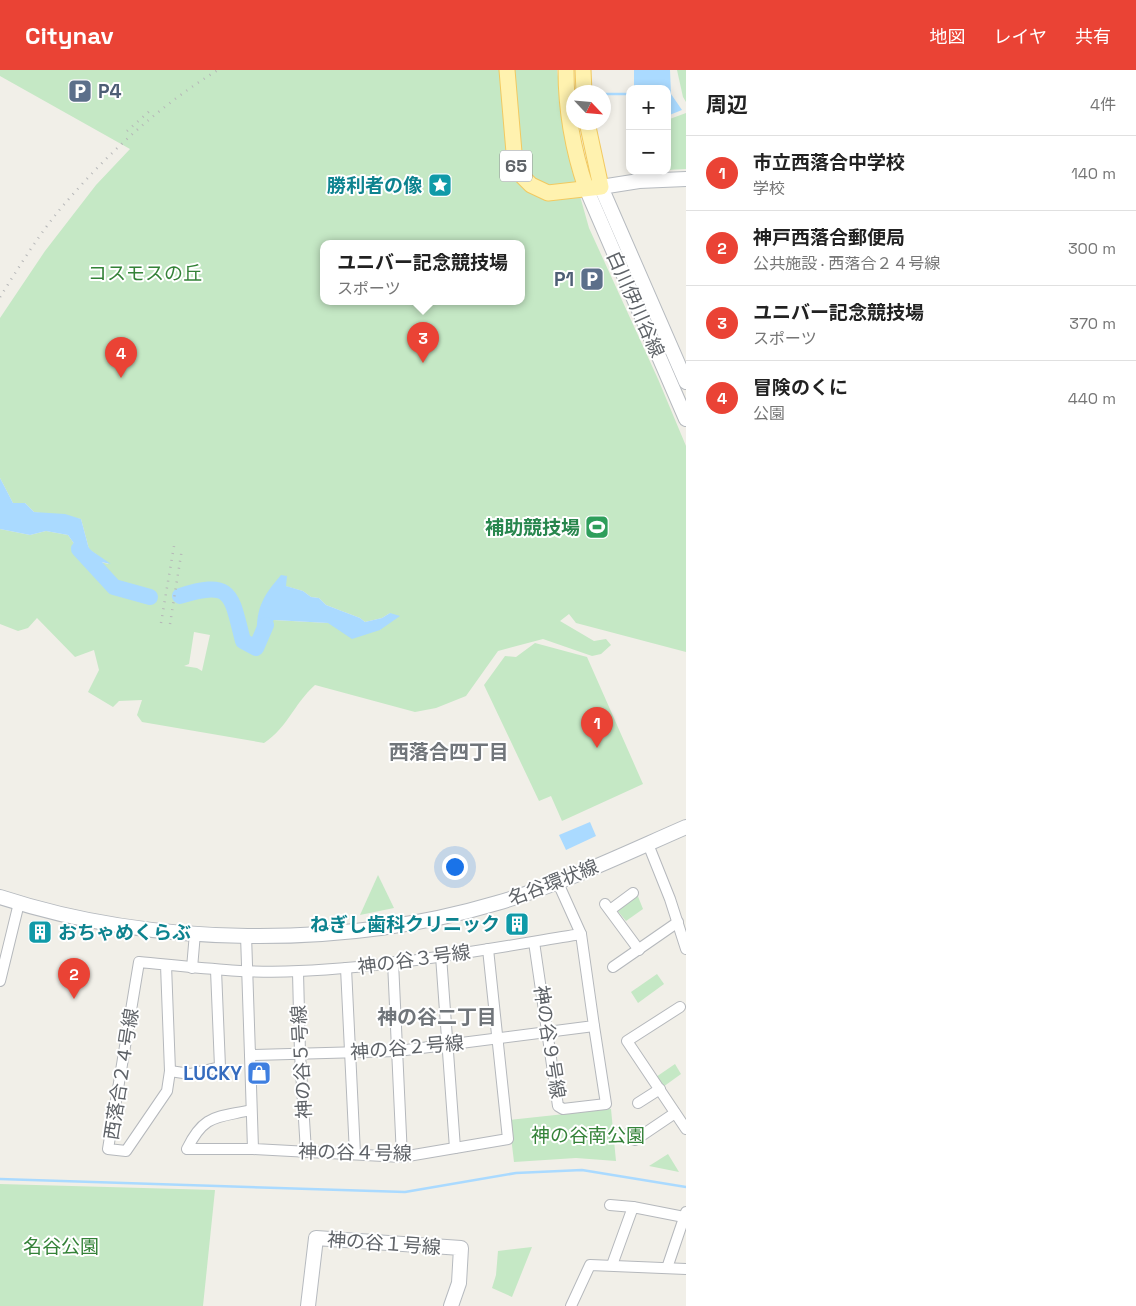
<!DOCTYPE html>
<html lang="ja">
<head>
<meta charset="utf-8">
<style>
	:root { --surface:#fff; --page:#f6f6f6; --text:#222; --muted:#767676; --line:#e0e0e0; --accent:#ea4335 }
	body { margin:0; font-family:"Space Grotesk","Noto Sans JP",sans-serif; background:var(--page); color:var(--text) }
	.controls { position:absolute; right:15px; top:15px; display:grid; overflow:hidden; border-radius:10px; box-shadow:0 2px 8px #0003 }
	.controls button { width:45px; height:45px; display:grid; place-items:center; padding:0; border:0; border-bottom:1px solid var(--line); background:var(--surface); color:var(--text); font:25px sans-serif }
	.compass { position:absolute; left:566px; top:15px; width:45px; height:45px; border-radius:50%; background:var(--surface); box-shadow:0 2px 8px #0003; rotate:116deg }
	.you { position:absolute; left:454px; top:796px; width:18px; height:18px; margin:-12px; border:4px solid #fff; border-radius:50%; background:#1a73e8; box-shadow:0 0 0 8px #1a73e833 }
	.badge { display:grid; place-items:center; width:32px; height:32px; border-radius:50%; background:var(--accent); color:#fff; font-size:16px; font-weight:700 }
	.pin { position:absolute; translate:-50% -41px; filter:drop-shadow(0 1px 2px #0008) }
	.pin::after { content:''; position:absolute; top:26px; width:18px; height:15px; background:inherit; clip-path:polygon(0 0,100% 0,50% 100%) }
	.popup { position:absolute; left:320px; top:170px; width:205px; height:65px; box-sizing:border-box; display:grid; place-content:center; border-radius:10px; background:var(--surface); filter:drop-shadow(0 1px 4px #0005); font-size:16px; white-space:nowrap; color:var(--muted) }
	.popup b { font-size:19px; color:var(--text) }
	.popup::after { content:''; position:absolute; left:50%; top:100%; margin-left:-10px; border:10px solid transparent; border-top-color:var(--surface) }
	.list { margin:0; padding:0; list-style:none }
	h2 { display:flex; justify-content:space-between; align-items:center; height:65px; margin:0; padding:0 20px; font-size:21px }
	h2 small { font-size:16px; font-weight:400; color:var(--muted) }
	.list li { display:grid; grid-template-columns:32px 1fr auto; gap:15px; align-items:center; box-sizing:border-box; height:75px; padding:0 20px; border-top:1px solid var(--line) }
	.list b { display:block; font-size:19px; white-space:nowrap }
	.list p { margin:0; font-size:16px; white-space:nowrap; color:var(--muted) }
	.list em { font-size:16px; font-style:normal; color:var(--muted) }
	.map { position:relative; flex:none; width:686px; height:1236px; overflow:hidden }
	header { display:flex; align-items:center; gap:30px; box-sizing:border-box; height:70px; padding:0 25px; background:var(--accent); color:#fff }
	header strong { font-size:24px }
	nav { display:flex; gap:28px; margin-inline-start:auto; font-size:18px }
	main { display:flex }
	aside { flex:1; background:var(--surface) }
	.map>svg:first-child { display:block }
</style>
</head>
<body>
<header>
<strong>Citynav</strong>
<nav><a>地図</a><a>レイヤ</a><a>共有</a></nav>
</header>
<main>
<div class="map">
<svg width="686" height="1236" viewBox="0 0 686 1236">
	<rect width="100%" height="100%" fill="#f1efe8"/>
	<g fill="#c5e8c5" fill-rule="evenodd">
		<path d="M0,0H557L569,87L589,158L658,309L686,376V582L576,553L569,544L560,551L594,571L606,569L611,575L601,584L592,586L543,569L498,581L466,626L436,638L415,642L315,615C293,635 288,657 264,673L142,652L137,645L142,630L119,631L113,637L88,622L99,600L94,580L75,587L37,548L28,558L18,561L0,554V459L30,465L46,461L68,465L85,489L109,494L89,479L81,449L34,442L25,433H13L0,408V248L45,181L96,115L130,79L0,6ZM324,174H522V232H324ZM285,516L303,521L311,527L319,528L326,535L360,548L365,552L382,548L390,543L380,560L328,553L273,550L265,560L263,572H257L260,567L257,559ZM194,562L210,565L202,601L197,598L184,596L189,594Z"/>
		<path d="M677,0H686V32L683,27Z"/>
		<path d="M686,43V99L667,100V50Z"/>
		<path d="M535,573L587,587L643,714L562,751L551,726L539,731L484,615L505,586L516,587Z"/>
		<path d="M378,805L394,838L360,845Z"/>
		<path d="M637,824L643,839L626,851L616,839Z"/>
		<path d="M657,904L664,914L638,933L631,922Z"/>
		<path d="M675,994L681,1004L663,1017L656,1007Z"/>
		<path d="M611,1039L616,1091L576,1088L514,1092L509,1050Z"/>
		<path d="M668,1084L679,1102L649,1096Z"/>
		<path d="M0,1114L215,1120L203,1236H0Z"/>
		<path d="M532,1177L512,1227L492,1218L496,1205L498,1181Z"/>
	</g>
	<g fill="#aadaff">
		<path d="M634,0H670L671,24L682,40L667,46V19H634Z"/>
		<path d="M0,408L13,433H25L34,442L65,444L81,449L89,479L111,494L85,489L68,465L46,461L30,465L0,459Z"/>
		<path d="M281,505L287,506L286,516L303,521L311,527L319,528L326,535L360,548L365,552L382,548L390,543L400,546L380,560L352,569L328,553L274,550L265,560L258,580L257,572L260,567L257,564C256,537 264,525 281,505Z"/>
		<path d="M590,752L596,766L566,780L559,765Z"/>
	</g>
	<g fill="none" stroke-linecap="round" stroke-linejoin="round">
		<g stroke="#aadaff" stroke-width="2.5">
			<path d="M604,24H630"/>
			<path d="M0,1109L405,1122L516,1103L582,1100L686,1117"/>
		</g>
		<g stroke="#aadaff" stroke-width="16">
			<path d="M79,479L114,517L150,527"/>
			<path d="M180,526C233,509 231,525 243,571L256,578L266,555"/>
		</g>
		<g stroke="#b5b8bc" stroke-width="12">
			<g id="street">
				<path d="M648,774L670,829L686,879"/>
				<path d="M605,834L639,880"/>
				<path d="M610,840L633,823"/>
				<path d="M246,865L250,985L398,981L594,956L581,864L558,813"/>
				<path d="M534,872L558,1036L563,1039L606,1034L594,956"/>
				<path d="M441,886L455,1078"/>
				<path d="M393,892L402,1087"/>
				<path d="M166,895L170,1001L167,1021L126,1081L108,1079L139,892C192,897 245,904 299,901C393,897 488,879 581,864"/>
				<path d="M613,897L678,852"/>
				<path d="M192,898L195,863"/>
				<path d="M346,898L355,1084"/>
				<path d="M298,902L300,984L306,1082"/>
				<path d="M0,911L19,833"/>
				<path d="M680,937L627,971L686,1059"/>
				<path d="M250,985L253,1079L402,1087L508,1069L488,879"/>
				<path d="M170,1001L190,1004L220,997L216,900"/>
				<path d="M638,1033L660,1019"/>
				<path d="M251,1040C216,1048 204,1044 187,1079H253"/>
				<path d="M630,1062L635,1070L675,1043"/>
				<path d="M610,1135L633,1137"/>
				<path d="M612,1195L633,1137L684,1147"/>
				<path d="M667,1198L686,1142"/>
				<path d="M571,1236L590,1195L686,1199"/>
			</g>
		</g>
		<g stroke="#b6babf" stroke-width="16">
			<g id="secondary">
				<path d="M686,109L639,111L601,117L686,312"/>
				<path d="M586,118L686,349"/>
				<path d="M0,827C153,877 342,879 497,833C562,814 624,784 686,757"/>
				<path d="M308,1236L316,1168L461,1178L459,1213L451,1236"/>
			</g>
		</g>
		<g stroke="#f2c960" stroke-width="17">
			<g id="primary">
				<path d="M507,0L515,94L520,104L531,115L548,123L601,117L587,52"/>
				<path d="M566,0C566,40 573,80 586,118"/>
				<path d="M583,0L584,22"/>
			</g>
		</g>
		<use href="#street" stroke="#fff" stroke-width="10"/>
		<use href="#secondary" stroke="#fff" stroke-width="14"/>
		<use href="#primary" stroke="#fff2af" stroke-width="15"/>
		<g stroke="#b6b7b8" stroke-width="2.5" stroke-dasharray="1 6" stroke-linecap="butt">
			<path d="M127,61L153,38"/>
			<path d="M0,227C21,194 42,159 68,130C111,80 162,34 218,0"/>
			<path d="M161,553L174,476"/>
			<path d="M170,554L182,479"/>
		</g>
	</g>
	<defs>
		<g id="parking-square" transform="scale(1.25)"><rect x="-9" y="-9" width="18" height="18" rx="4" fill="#5c6f8a" stroke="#fff"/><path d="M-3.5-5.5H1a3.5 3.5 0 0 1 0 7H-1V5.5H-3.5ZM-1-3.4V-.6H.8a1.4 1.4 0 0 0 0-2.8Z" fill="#fff"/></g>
		<g id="sight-square" transform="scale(1.25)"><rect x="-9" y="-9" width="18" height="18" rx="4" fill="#0f9aa8" stroke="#fff"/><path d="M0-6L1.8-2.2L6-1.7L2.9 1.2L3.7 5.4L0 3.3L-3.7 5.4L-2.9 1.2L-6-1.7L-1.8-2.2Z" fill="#fff"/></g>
		<g id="stadium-square" transform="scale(1.25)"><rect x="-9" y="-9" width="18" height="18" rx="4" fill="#2e9e5b" stroke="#fff"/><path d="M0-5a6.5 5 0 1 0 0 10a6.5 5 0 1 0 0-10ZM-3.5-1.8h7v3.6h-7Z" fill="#fff"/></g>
		<g id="building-square" transform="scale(1.25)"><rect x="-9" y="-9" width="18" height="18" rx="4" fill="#0f9aa8" stroke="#fff"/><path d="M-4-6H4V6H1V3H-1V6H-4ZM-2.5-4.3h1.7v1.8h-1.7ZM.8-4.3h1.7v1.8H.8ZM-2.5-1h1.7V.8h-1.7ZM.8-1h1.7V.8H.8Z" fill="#fff"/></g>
		<g id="shop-square" transform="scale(1.25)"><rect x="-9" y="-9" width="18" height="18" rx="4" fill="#3f7fe0" stroke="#fff"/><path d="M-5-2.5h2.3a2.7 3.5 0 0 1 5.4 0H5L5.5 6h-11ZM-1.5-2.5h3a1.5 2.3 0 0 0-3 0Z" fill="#fff"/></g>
	</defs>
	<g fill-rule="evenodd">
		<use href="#parking-square" x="80" y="21"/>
		<use href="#sight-square" x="440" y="115"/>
		<use href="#parking-square" x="592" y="209"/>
		<use href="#stadium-square" x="597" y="457"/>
		<use href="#building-square" x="517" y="854"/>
		<use href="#building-square" x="40" y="862"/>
		<use href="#shop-square" x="259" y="1003"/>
	</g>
	<g text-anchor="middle" stroke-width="4" stroke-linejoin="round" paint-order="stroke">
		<rect fill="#fff" stroke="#8f9295" stroke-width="1" x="500" y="80.5" width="32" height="31" rx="4"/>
		<g font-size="18" font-weight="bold" fill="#5f6368">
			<text x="516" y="102">65</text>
		</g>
		<g font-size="19" font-weight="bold" fill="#4e5e75" stroke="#fff" text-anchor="start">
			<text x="98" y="28">P4</text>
			<text x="574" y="216" text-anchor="end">P1</text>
		</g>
		<g font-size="19" font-weight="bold" fill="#0d838f" stroke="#fff" text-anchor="end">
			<text x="422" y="122">勝利者の像</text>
			<text x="500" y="861">ねぎし歯科クリニック</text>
			<text x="58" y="869" text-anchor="start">おちゃめくらぶ</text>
		</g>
		<g font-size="19" fill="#348238" stroke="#fff">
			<text x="145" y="210">コスモスの丘</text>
			<text x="588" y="1072">神の谷南公園</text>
			<text x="61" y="1183">名谷公園</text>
		</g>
		<g font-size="19" fill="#5f6368" stroke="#fff">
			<text transform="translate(636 234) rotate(66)" y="7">白川伊川谷線</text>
			<text transform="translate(553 812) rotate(-21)" y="7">名谷環状線</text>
			<text transform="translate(414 889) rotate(-8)" y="7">神の谷３号線</text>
			<text transform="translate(550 972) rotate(81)" y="7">神の谷９号線</text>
			<text transform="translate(407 977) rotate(-5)" y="7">神の谷２号線</text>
			<text transform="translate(301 992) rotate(-93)" y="7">神の谷５号線</text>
			<text transform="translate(121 1004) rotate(-81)" y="7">西落合２４号線</text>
			<text transform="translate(355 1082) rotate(1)" y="7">神の谷４号線</text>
			<text transform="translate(384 1173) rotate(4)" y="7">神の谷１号線</text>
		</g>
		<g font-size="19" font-weight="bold" fill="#27864d" stroke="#fff" text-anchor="end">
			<text x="580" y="464">補助競技場</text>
		</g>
		<g font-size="19" font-weight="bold" fill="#366cbe" stroke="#fff" text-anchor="end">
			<text x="242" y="1010">LUCKY</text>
		</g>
		<g font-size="20" font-weight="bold" fill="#70757a" stroke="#fff">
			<text x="449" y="689">西落合四丁目</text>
			<text x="437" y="954">神の谷二丁目</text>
		</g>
	</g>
</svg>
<div class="controls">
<button>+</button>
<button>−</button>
</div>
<svg class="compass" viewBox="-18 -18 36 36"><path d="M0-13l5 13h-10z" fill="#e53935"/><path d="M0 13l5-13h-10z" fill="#767676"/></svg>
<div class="you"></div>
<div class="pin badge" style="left:597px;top:678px">1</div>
<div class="pin badge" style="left:74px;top:929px">2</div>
<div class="pin badge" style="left:423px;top:293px">3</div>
<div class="popup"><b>ユニバー記念競技場</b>スポーツ</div>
<div class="pin badge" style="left:121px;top:308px">4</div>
</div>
<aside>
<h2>周辺<small>4件</small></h2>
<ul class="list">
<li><span class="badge">1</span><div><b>市立西落合中学校</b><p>学校</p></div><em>140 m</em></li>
<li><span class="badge">2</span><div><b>神戸西落合郵便局</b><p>公共施設 · 西落合２４号線</p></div><em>300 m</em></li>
<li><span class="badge">3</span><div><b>ユニバー記念競技場</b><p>スポーツ</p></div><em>370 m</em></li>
<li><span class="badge">4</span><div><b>冒険のくに</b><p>公園</p></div><em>440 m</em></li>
</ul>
</aside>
</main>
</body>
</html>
